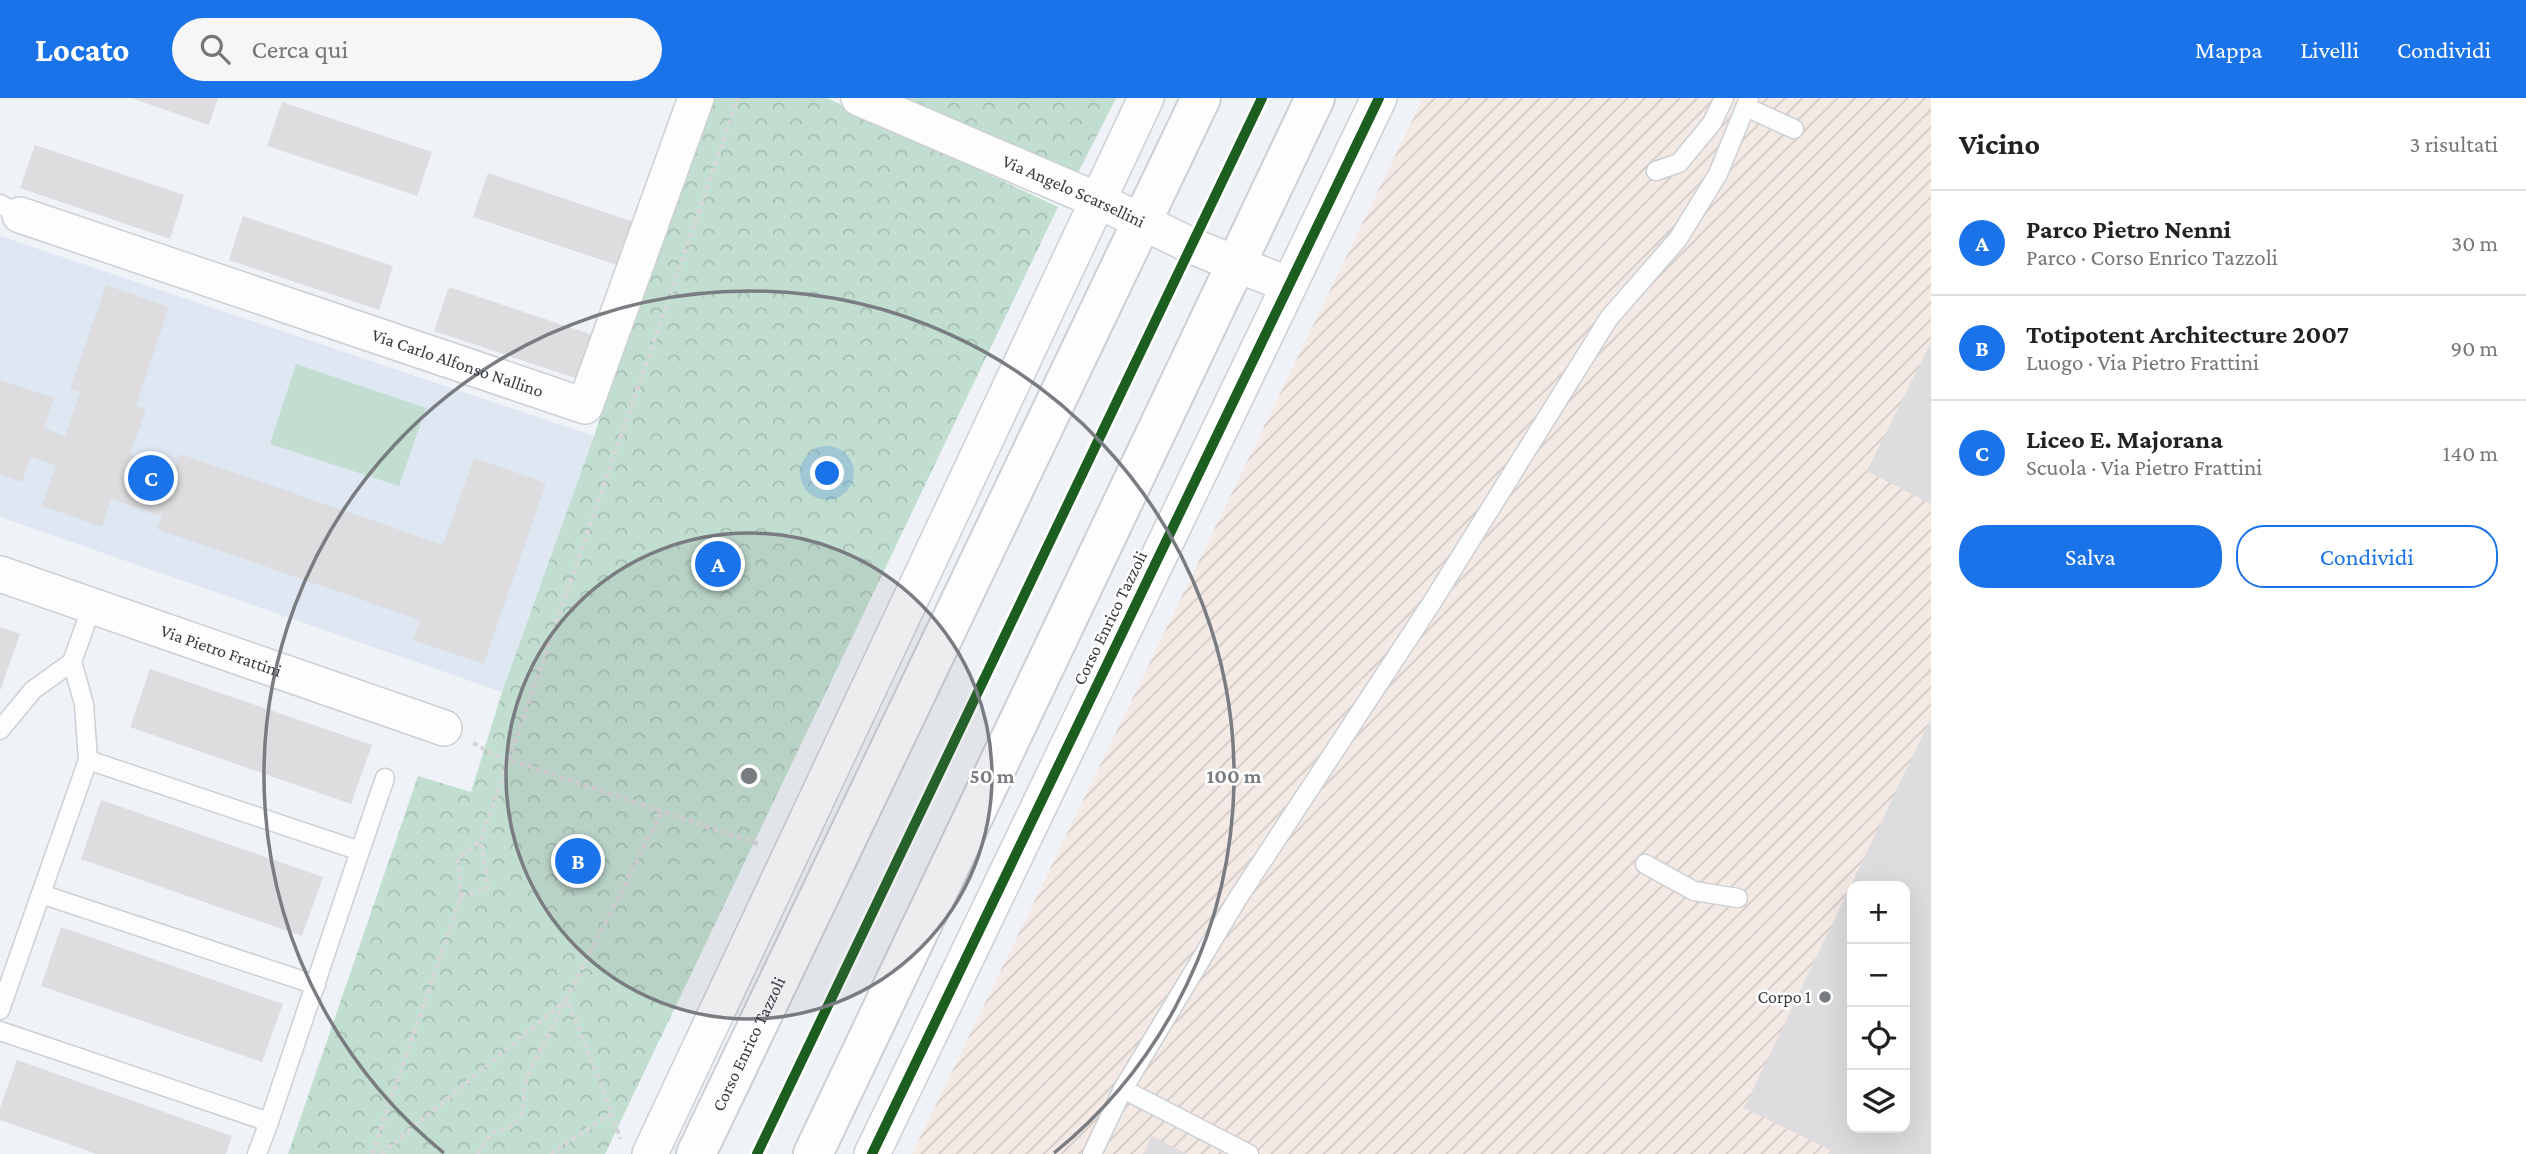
<!DOCTYPE html>
<html lang="it">
<head>
<meta charset="utf-8">
<style>
	:root { --surface:#fff; --page:#f6f6f6; --text:#222; --muted:#767676; --line:#e0e0e0; --accent:#1a73e8 }
	body { margin:0; font-family:"Crimson Pro",serif; background:var(--page); color:var(--text) }
	.controls { position:absolute; right:21px; bottom:21px; display:grid; overflow:hidden; border-radius:14px; box-shadow:0 7px 28px #0002 }
	.controls button { width:63px; height:63px; display:grid; place-items:center; padding:0; border:0; border-bottom:2px solid var(--line); background:var(--surface); color:var(--text); font:35px sans-serif }
	.you { position:absolute; left:828px; top:376px; width:24px; height:24px; margin:-18px; border:5px solid #fff; border-radius:50%; background:#1a73e8; box-shadow:0 0 0 10px #1a73e833 }
	.badge { display:grid; place-items:center; width:46px; height:46px; border-radius:50%; background:var(--accent); color:#fff; font-size:23px; font-weight:700 }
	.pin { position:absolute; translate:-50% -50%; border:4px solid #fff; box-shadow:0 2px 7px #0006 }
	.list { margin:0; padding:0; list-style:none }
	h2 { display:flex; justify-content:space-between; align-items:center; height:91px; margin:0; padding:0 28px; font-size:30px }
	h2 small { font-size:23px; font-weight:400; color:var(--muted) }
	.list li { display:grid; grid-template-columns:46px 1fr auto; gap:21px; align-items:center; box-sizing:border-box; height:105px; padding:0 28px; border-top:2px solid var(--line) }
	.list b { display:block; font-size:26px; white-space:nowrap }
	.list p { margin:0; font-size:23px; white-space:nowrap; color:var(--muted) }
	.list em { font-size:23px; font-style:normal; color:var(--muted) }
	.actions { display:flex; gap:14px; padding:21px 28px }
	.actions a { flex:1; padding:16px 0; border:2px solid var(--accent); border-radius:28px; text-align:center; font-size:24px; color:var(--accent) }
	.actions .main { background:var(--accent); color:#fff }
	.icon { flex:none; width:38px; height:38px; fill:none; stroke:currentColor; stroke-width:2; stroke-linecap:round; stroke-linejoin:round }
	.map { position:relative; flex:none; width:1931px; height:1056px; overflow:hidden }
	header { display:flex; align-items:center; gap:42px; box-sizing:border-box; height:98px; padding:0 35px; background:var(--accent); color:#fff }
	header strong { font-size:33px }
	nav { display:flex; gap:38px; margin-inline-start:auto; font-size:24px }
	.search { width:490px; height:63px; background:var(--page); display:flex; align-items:center; gap:18px; box-sizing:border-box; padding:0 24px; border-radius:38px; color:var(--muted); font-size:26px }
	main { display:flex }
	aside { flex:1; background:var(--surface) }
	.map>svg:first-child { display:block }
</style>
</head>
<body>
<header>
<strong>Locato</strong>
<div class="search"><svg class="icon" aria-label="search" viewBox="0 0 24 24"><circle cx="10" cy="10" r="6"/><path d="M15 15l6 6"/></svg>Cerca qui</div>
<nav><a>Mappa</a><a>Livelli</a><a>Condividi</a></nav>
</header>
<main>
<div class="map">
<svg width="1931" height="1056" viewBox="0 0 1931 1056">
	<defs>
		<pattern id="industrial-furrows" width="10" height="10" patternUnits="userSpaceOnUse" patternTransform="scale(1.75)"><rect width="10" height="10" fill="#f4eae5"/><path d="M-1 1l2-2M0 10L10 0M9 11l2-2" fill="none" stroke="#d2cac6"/></pattern>
		<pattern id="park-crowns" width="20" height="18" patternUnits="userSpaceOnUse" patternTransform="scale(1.75)"><rect width="20" height="18" fill="#c1ded0"/><path d="M2 6a3 3 0 1 1 6 0M12 15a3 3 0 1 1 6 0" fill="none" stroke="#a7bfb4"/></pattern>
	</defs>
	<rect width="100%" height="100%" fill="#eff3f8"/>
	<path fill="url(#industrial-furrows)" fill-rule="evenodd" d="M1423,0H1931V1056H912ZM1852,788H1905V1030H1852Z"/>
	<path fill="#dfe7f2" d="M0,138L594,338L502,594L0,419Z"/>
	<path fill="#c1ded0" d="M296,266L426,310L399,388L270,346Z"/>
	<g fill="url(#park-crowns)">
		<path d="M710,0H827L1058,109L605,1056H288L418,678L471,694L502,594L594,338Z"/>
		<path d="M907,0H1116L1075,81Z"/>
	</g>
	<g fill="#dddcdf" fill-rule="evenodd">
		<path d="M131,0H218L209,27Z"/>
		<path d="M282,4L432,54L417,98L267,48Z"/>
		<path d="M35,47L184,97L170,141L20,90Z"/>
		<path d="M488,75L637,125L623,169L473,119Z"/>
		<path d="M243,118L393,168L379,212L229,162Z"/>
		<path d="M106,187L169,209L136,308L146,311L130,357L174,372L180,356L443,447L474,360L546,385L484,566L413,542L420,522L157,431L162,418L111,401L102,429L42,408L56,368L31,359L22,384L0,376V282L54,300L44,330L65,338L80,294L70,291Z"/>
		<path d="M449,189L599,239L584,283L434,233Z"/>
		<path d="M1931,244V406L1867,373Z"/>
		<path d="M0,529L20,536L0,593Z"/>
		<path d="M150,571L372,647L351,706L130,629Z"/>
		<path d="M1931,620V1056H1828L1830,1052L1744,1010ZM1852,788H1905V1030H1852Z"/>
		<path d="M101,702L323,779L302,838L81,761Z"/>
		<path d="M61,829L283,906L262,964L41,888Z"/>
		<path d="M17,962L232,1038L226,1056H97L0,1022V1010Z"/>
		<path d="M1152,1038L1187,1056H1143Z"/>
	</g>
	<g fill="none" stroke-linecap="round" stroke-linejoin="round">
		<g stroke="#cccfd3" stroke-width="21">
			<g id="service">
				<path d="M1746,9L1794,31"/>
				<path d="M1656,73L1679,65L1712,25L1724,0"/>
				<path d="M0,106L20,117"/>
				<path d="M0,632L33,592L72,564L92,508"/>
				<path d="M360,753L385,680"/>
				<path d="M1645,766L1694,793L1738,800"/>
				<path d="M41,796L316,887"/>
				<path d="M0,912L88,662L84,606L72,564"/>
				<path d="M0,933L269,1024L360,753L88,662"/>
				<path d="M1123,991L1249,1056"/>
				<path d="M257,1056L269,1024"/>
				<path d="M1092,1056L1123,991L1238,800L1431,506L1609,220L1678,141L1718,76L1749,0"/>
			</g>
		</g>
		<g stroke="#cccfd3" stroke-width="38">
			<g id="minor">
				<path id="s1" d="M859,0L1099,103L1192,148L1289,187"/>
				<path id="s2" d="M20,117L585,308L696,0"/>
				<path id="s3" d="M0,476L444,630"/>
				<path d="M650,1056L1146,0"/>
				<path d="M872,1056L1379,0"/>
			</g>
		</g>
		<g stroke="#cccfd3" stroke-width="42">
			<g id="tertiary">
				<path id="s4" d="M696,1056L1201,0"/>
				<path d="M813,1056L1315,0"/>
			</g>
		</g>
		<g stroke="#d6d7d9" stroke-width="4.5" stroke-dasharray="5 3.5" stroke-linecap="butt">
			<path d="M473,645L493,656L758,746"/>
			<path d="M461,799L488,789L481,743"/>
			<path d="M612,1015L620,1041"/>
			<path d="M372,1056L461,799L458,761L481,742L738,0"/>
			<path d="M381,1056L567,901L612,1015L550,1056"/>
			<path d="M477,1056L493,1034L511,1029L522,1016L526,980L662,714"/>
		</g>
		<use href="#service" stroke="#fdfdfe" stroke-width="18"/>
		<use href="#minor" stroke="#fdfdfe" stroke-width="35"/>
		<use href="#tertiary" stroke="#fdfdfe" stroke-width="38"/>
		<g stroke="#fff" stroke-width="15">
			<g id="cycleway">
				<path d="M757,1056L1262,0"/>
				<path d="M872,1056L1379,0"/>
			</g>
		</g>
		<use href="#cycleway" stroke="#1b5e20" stroke-width="10"/>
	</g>
	<circle cx="749" cy="678" r="243" fill="#797c80" fill-opacity=".12"/>
	<g fill="none" stroke="#797c80" stroke-width="3.5">
		<circle cx="749" cy="678" r="243"/>
		<path d="M444 1055A485 485 0 1 1 1054 1055"/>
	</g>
	<circle fill="#797c80" stroke="#fff" stroke-width="2.5" cx="1825" cy="899" r="7"/>
	<g text-anchor="middle" stroke-width="5" stroke-linejoin="round" paint-order="stroke">
		<g font-size="18" fill="#393c40" stroke="#fff">
			<text dy="6" stroke="none"><textPath href="#s1" startOffset="234">Via Angelo Scarsellini</textPath></text>
			<text dy="6" stroke="none"><textPath href="#s2" startOffset="462">Via Carlo Alfonso Nallino</textPath></text>
			<text transform="translate(1110 520) rotate(-64)" y="6">Corso Enrico Tazzoli</text>
			<text dy="6" stroke="none"><textPath href="#s3" startOffset="234">Via Pietro Frattini</textPath></text>
			<text dy="6" stroke="none"><textPath href="#s4" startOffset="122">Corso Enrico Tazzoli</textPath></text>
		</g>
		<g font-size="18" fill="#393c40" stroke="#fff" text-anchor="end">
			<text x="1811" y="905">Corpo 1</text>
		</g>
	</g>
	<circle cx="749" cy="678" r="10" fill="#797c80" stroke="#fff" stroke-width="3.5"/>
	<g font-size="21" text-anchor="middle" font-weight="bold" fill="#797c80" stroke="#fff" stroke-width="5" stroke-linejoin="round" paint-order="stroke">
		<text x="992" y="685">50 m</text>
		<text x="1234" y="685">100 m</text>
	</g>
</svg>
<div class="controls">
<button>+</button>
<button>−</button>
<button><svg class="icon" aria-label="locate" viewBox="0 0 24 24"><circle cx="12" cy="12" r="6"/><path d="M12 2v4M12 18v4M2 12h4M18 12h4"/></svg></button>
<button><svg class="icon" aria-label="layers" viewBox="0 0 24 24"><path d="M12 4l9 5-9 5-9-5zM3 14l9 5 9-5"/></svg></button>
</div>
<div class="you"></div>
<div class="pin badge" style="left:718px;top:466px">A</div>
<div class="pin badge" style="left:578px;top:763px">B</div>
<div class="pin badge" style="left:151px;top:380px">C</div>
</div>
<aside>
<h2>Vicino<small>3 risultati</small></h2>
<ul class="list">
<li><span class="badge">A</span><div><b>Parco Pietro Nenni</b><p>Parco · Corso Enrico Tazzoli</p></div><em>30 m</em></li>
<li><span class="badge">B</span><div><b>Totipotent Architecture 2007</b><p>Luogo · Via Pietro Frattini</p></div><em>90 m</em></li>
<li><span class="badge">C</span><div><b>Liceo E. Majorana</b><p>Scuola · Via Pietro Frattini</p></div><em>140 m</em></li>
</ul>
<div class="actions"><a class="main">Salva</a><a>Condividi</a></div>
</aside>
</main>
</body>
</html>
